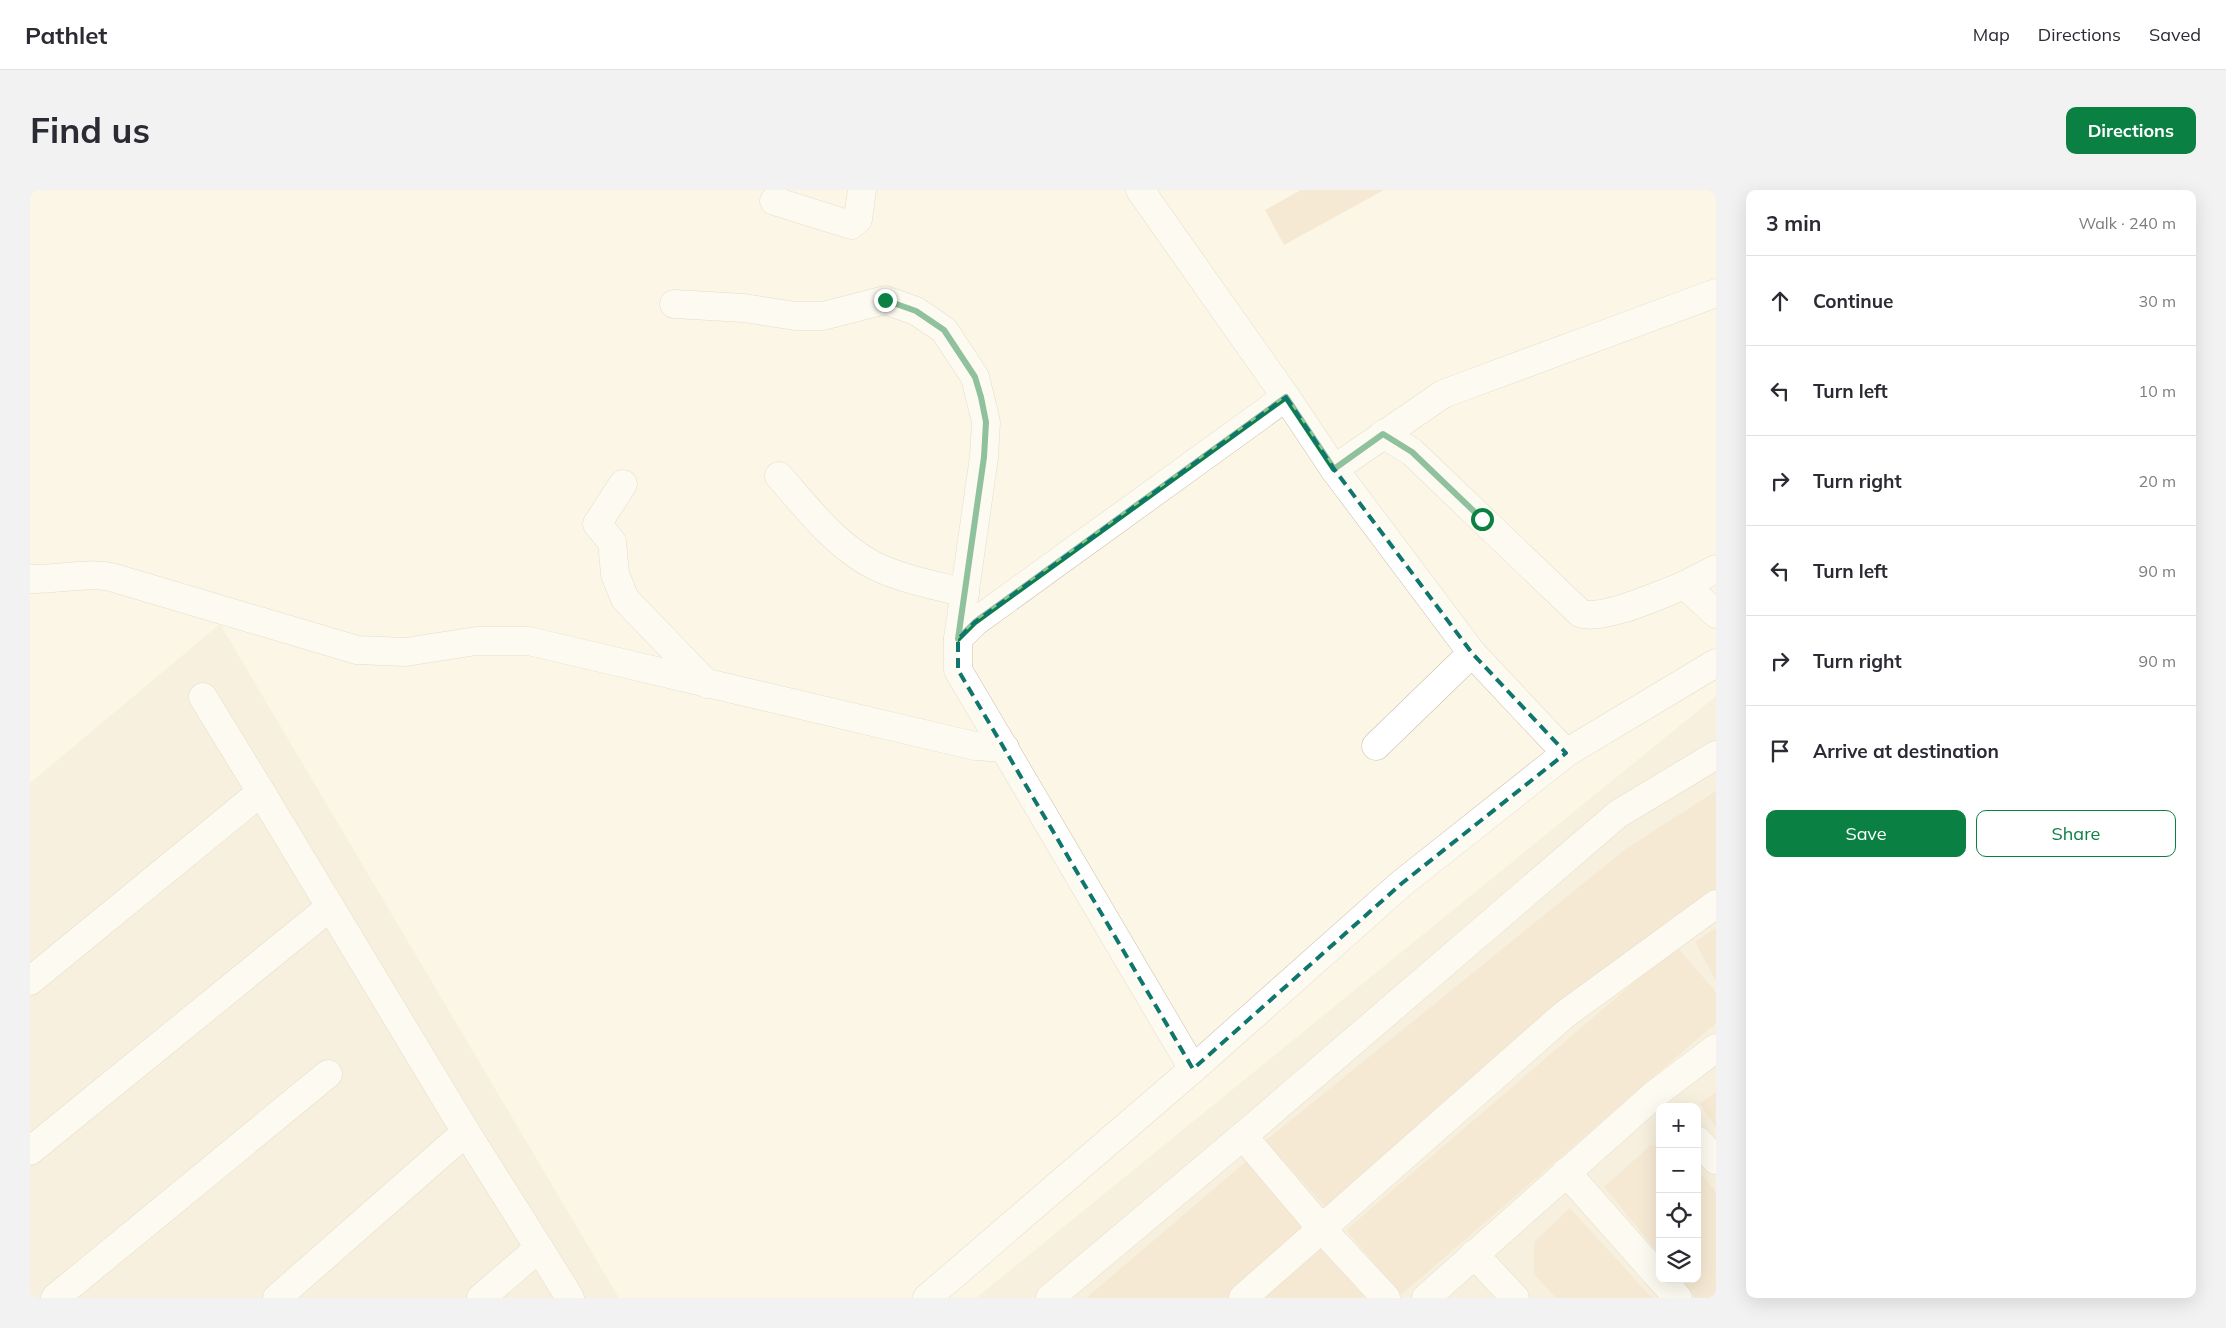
<!DOCTYPE html>
<html lang="en">
<head>
<meta charset="utf-8">
<style>
	:root { --surface:#fff; --page:#f2f2f3; --text:#2b2b33; --muted:#7c7c81; --line:#e1e1e2; --accent:#0b8043 }
	body { margin:0; font-family:Mulish,sans-serif; background:var(--page); color:var(--text) }
	.controls { position:absolute; right:15px; bottom:15px; display:grid; overflow:hidden; border-radius:10px; box-shadow:0 5px 20px #0002 }
	.controls button { width:45px; height:45px; display:grid; place-items:center; padding:0; border:0; border-bottom:1px solid var(--line); background:var(--surface); color:var(--text); font:25px sans-serif }
	.stop { position:absolute; width:15px; height:15px; margin:-11px; border:4px solid #0b8043; border-radius:50%; background:#fff }
	.stop.end { background:#0b8043; border-color:#fff; box-shadow:0 1px 5px #0008 }
	.list { margin:0; padding:0; list-style:none }
	h2 { display:flex; justify-content:space-between; align-items:center; height:65px; margin:0; padding:0 20px; font-size:21px }
	h2 small { font-size:16px; font-weight:400; color:var(--muted) }
	.list li { display:grid; grid-template-columns:32px 1fr auto; gap:15px; align-items:center; box-sizing:border-box; height:90px; padding:0 20px; border-top:1px solid var(--line) }
	.list b { display:block; font-size:19px; white-space:nowrap }
	.list em { font-size:16px; font-style:normal; color:var(--muted) }
	.actions { display:flex; gap:10px; padding:15px 20px }
	.actions a { flex:1; padding:11px 0; border:1px solid var(--accent); border-radius:10px; text-align:center; font-size:18px; color:var(--accent) }
	.actions .main { background:var(--accent); color:#fff }
	.icon { flex:none; width:28px; height:28px; fill:none; stroke:currentColor; stroke-width:2; stroke-linecap:round; stroke-linejoin:round }
	.map { position:relative; flex:none; width:1686px; height:1108px; overflow:hidden; border-radius:10px }
	header { display:flex; align-items:center; gap:30px; box-sizing:border-box; height:70px; padding:0 25px; background:var(--surface); border-bottom:1px solid var(--line) }
	header strong { font-size:24px }
	nav { display:flex; gap:28px; margin-inline-start:auto; font-size:18px }
	.intro { display:flex; align-items:center; justify-content:space-between; box-sizing:border-box; height:120px; padding:0 30px }
	h1 { margin:0; font-size:35px }
	.button { padding:12px 22px; border-radius:10px; background:var(--accent); color:#fff; font-size:18px; font-weight:700 }
	main { display:flex; gap:30px; padding:0 30px }
	aside { flex:1; background:var(--surface); border-radius:10px; box-shadow:0 5px 20px #0002 }
	.map>svg:first-child { display:block }
</style>
</head>
<body>
<header>
<strong>Pathlet</strong>
<nav><a>Map</a><a>Directions</a><a>Saved</a></nav>
</header>
<div class="intro"><h1>Find us</h1><a class="button">Directions</a></div>
<main>
<div class="map">
<svg width="1686" height="1108" viewBox="0 0 1686 1108">
	<rect width="100%" height="100%" fill="#fbf6e5"/>
	<g fill="#f2e9d4" fill-rule="evenodd">
		<path d="M190,434L589,1108H0V593Z"/>
		<path d="M1686,506V1108H946L1685,507ZM1630,917H1667V1089H1630Z"/>
	</g>
	<g fill="#efd9be">
		<path d="M1271,0H1354L1254,55L1235,20Z"/>
		<path d="M1686,601V700L1641,728L1298,1020L1235,951L1597,658Z"/>
		<path d="M1686,738V791L1665,752Z"/>
		<path d="M1646,756L1686,802V833L1371,1105L1316,1040Z"/>
		<path d="M1686,902V938L1670,913Z"/>
		<path d="M1621,955L1630,956V1065L1574,997Z"/>
		<path d="M1219,969L1279,1040L1198,1108H1056Z"/>
		<path d="M1667,979L1686,1002V1108H1666L1650,1089H1667Z"/>
		<path d="M1540,1018L1622,1108H1526L1504,1084V1052Z"/>
		<path d="M1292,1058L1335,1108H1233Z"/>
	</g>
	<g fill="none" stroke-linecap="round" stroke-linejoin="round">
		<g stroke="#ccbfac" stroke-width="29">
			<g id="minor">
				<path d="M1110,0L1256,207L1304,279L1442,463L1536,563"/>
				<path d="M744,11L821,35L828,29L832,0"/>
				<path d="M644,114L714,118L765,126H793L855,110L886,121L914,140L945,187L956,232L954,267L928,449"/>
				<path d="M1353,244L1382,262L1550,423C1572,432 1631,404 1655,395L1686,424"/>
				<path d="M1304,279L1413,204L1686,103"/>
				<path d="M749,286C778,319 804,354 843,375C871,389 905,395 935,403"/>
				<path d="M593,294L567,334L582,352L585,384L595,409L677,494"/>
				<path d="M0,389C28,390 53,382 81,387L327,460L376,462L446,451H499L945,556L975,558"/>
				<path d="M1655,395L1686,379"/>
				<path d="M173,507L231,602"/>
				<path d="M1346,556L1442,463"/>
				<path d="M0,791L231,602L436,942L509,1058L451,1108"/>
				<path d="M1163,879L928,480V449L945,432L1256,207"/>
				<path d="M1213,946L1292,1039L1356,1108"/>
				<path d="M1667,950L1686,970"/>
				<path d="M0,961L300,717"/>
				<path d="M1536,982L1630,1088"/>
				<path d="M509,1058L540,1108"/>
				<path d="M1444,1064L1485,1108"/>
				<path d="M1631,1089L1648,1108"/>
				<path d="M25,1108L298,884"/>
				<path d="M247,1108L436,942"/>
				<path d="M897,1108L1163,879L1371,694L1536,563L1686,473"/>
				<path d="M1020,1108L1213,946L1588,624L1686,565"/>
				<path d="M1213,1108L1534,825L1686,714"/>
				<path d="M1396,1108L1624,905L1686,858"/>
			</g>
		</g>
		<use href="#minor" stroke="#fff" stroke-width="28"/>
	</g>
	<g fill="none" stroke-linecap="round" stroke-linejoin="round">
		<path stroke="#0b8043" stroke-width="6" d="M855,110L886,121L914,140L945,187L951,207L956,232L954,267L928,449L945,432L1256,207L1304,279L1353,244L1382,262L1452,329"/>
	</g>
	<path d="M0 0H1686V1108H0ZM1256,207L1304,279L1442,463L1536,563L1371,694L1163,879L928,480V449L945,432Z" fill="#fbf6e5" fill-opacity=".55" fill-rule="evenodd"/>
	<path fill="none" stroke="#0f766e" stroke-width="4" stroke-dasharray="10 6" stroke-linejoin="round" d="M1256,207L1304,279L1442,463L1536,563L1371,694L1163,879L928,480V449L945,432Z"/>
</svg>
<div class="controls">
<button>+</button>
<button>−</button>
<button><svg class="icon" aria-label="locate" viewBox="0 0 24 24"><circle cx="12" cy="12" r="6"/><path d="M12 2v4M12 18v4M2 12h4M18 12h4"/></svg></button>
<button><svg class="icon" aria-label="layers" viewBox="0 0 24 24"><path d="M12 4l9 5-9 5-9-5zM3 14l9 5 9-5"/></svg></button>
</div>
<div class="stop" style="left:1452px;top:329px"></div>
<div class="stop end" style="left:855px;top:110px"></div>
</div>
<aside>
<h2>3 min<small>Walk · 240 m</small></h2>
<ul class="list">
<li><svg class="icon" aria-label="ahead" viewBox="0 0 24 24"><path d="M12 20V5M6 11l6-6 6 6"/></svg><div><b>Continue</b></div><em>30 m</em></li>
<li><svg class="icon" aria-label="left" viewBox="0 0 24 24"><path d="M17 20v-9H6M10 6l-5 5 5 5"/></svg><div><b>Turn left</b></div><em>10 m</em></li>
<li><svg class="icon" aria-label="right" viewBox="0 0 24 24"><path d="M7 20v-9h11M14 6l5 5-5 5"/></svg><div><b>Turn right</b></div><em>20 m</em></li>
<li><svg class="icon" aria-label="left" viewBox="0 0 24 24"><path d="M17 20v-9H6M10 6l-5 5 5 5"/></svg><div><b>Turn left</b></div><em>90 m</em></li>
<li><svg class="icon" aria-label="right" viewBox="0 0 24 24"><path d="M7 20v-9h11M14 6l5 5-5 5"/></svg><div><b>Turn right</b></div><em>90 m</em></li>
<li><svg class="icon" aria-label="arrive" viewBox="0 0 24 24"><path d="M6 21V4h12l-3 4 3 4H6"/></svg><div><b>Arrive at destination</b></div></li>
</ul>
<div class="actions"><a class="main">Save</a><a>Share</a></div>
</aside>
</main>
</body>
</html>
